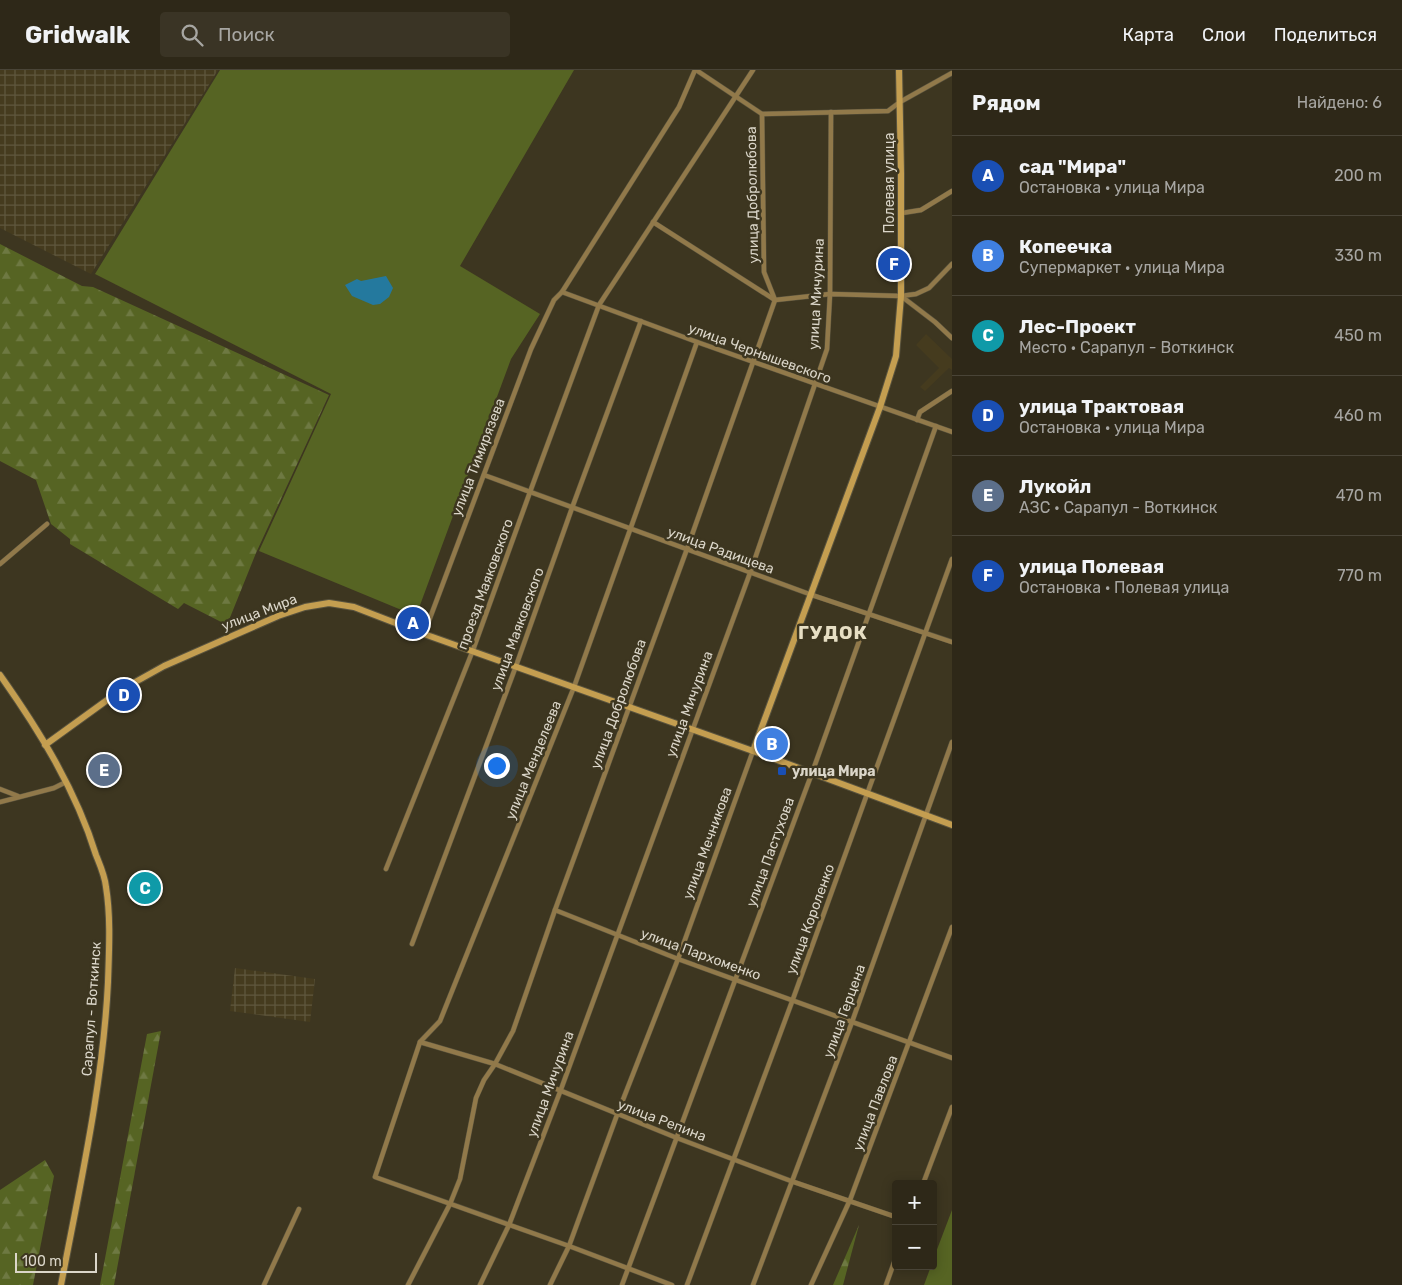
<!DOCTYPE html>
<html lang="ru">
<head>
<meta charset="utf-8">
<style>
	:root { --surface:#2e2818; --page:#3a3425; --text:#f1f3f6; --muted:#a7a6a2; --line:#494437; --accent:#1a73e8 }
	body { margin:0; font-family:Rubik,sans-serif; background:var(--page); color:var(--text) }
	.controls { position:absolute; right:15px; bottom:15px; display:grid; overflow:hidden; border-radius:5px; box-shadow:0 2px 12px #0003 }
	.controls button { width:45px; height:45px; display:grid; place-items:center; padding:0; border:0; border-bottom:1px solid var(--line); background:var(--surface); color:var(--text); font:25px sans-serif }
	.scale { position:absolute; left:15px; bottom:12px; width:82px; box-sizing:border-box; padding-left:5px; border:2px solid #dbd6c9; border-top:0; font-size:14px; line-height:18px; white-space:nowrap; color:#dbd6c9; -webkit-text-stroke:4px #3d3620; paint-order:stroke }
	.you { position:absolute; left:496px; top:695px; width:18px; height:18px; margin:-12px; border:4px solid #fff; border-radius:50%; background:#1a73e8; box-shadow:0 0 0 8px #1a73e833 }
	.badge { display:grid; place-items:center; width:32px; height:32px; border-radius:50%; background:var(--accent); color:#fff; font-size:16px; font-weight:700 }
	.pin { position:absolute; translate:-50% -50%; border:2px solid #fff; box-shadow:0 1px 5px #0006 }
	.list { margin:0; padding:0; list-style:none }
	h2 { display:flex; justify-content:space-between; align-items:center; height:65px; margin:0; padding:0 20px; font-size:21px }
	h2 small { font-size:16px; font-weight:400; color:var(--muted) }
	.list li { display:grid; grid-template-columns:32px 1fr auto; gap:15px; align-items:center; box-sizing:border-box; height:80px; padding:0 20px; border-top:1px solid var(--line) }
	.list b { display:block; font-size:19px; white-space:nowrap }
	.list p { margin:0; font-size:16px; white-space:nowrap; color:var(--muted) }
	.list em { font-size:16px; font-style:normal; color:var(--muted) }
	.icon { flex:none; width:28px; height:28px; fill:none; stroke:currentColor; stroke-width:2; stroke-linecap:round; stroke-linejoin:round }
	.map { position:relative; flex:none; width:952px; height:1215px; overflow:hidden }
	header { display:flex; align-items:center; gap:30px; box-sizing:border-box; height:70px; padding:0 25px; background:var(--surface); border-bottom:1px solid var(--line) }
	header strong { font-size:24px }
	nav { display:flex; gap:28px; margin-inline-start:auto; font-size:18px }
	.search { width:350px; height:45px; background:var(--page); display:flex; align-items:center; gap:12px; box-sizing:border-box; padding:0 18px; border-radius:5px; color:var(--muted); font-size:19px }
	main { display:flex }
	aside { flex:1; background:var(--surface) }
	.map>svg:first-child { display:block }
</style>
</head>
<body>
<header>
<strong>Gridwalk</strong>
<div class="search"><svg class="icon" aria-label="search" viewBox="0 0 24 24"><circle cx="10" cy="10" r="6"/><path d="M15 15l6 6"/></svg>Поиск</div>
<nav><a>Карта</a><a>Слои</a><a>Поделиться</a></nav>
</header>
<main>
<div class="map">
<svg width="952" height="1215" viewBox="0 0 952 1215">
	<defs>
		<pattern id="industrial-grid" width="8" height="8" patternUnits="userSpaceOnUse" patternTransform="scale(1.25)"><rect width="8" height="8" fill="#453b1e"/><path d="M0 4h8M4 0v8" fill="none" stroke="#5f573d"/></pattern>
		<pattern id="forest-firs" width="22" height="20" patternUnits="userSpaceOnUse" patternTransform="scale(1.25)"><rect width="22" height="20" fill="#566423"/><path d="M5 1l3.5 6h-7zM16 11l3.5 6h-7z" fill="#6e7942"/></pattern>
	</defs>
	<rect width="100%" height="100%" fill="#3d3620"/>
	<g fill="url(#industrial-grid)">
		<path d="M0,0H218L91,204L0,158Z"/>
		<path d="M235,898L315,909L310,952L230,941Z"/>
	</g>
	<path fill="#453b1e" d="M926,264L952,289V300L949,298L925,321L920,317L939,298L916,275Z"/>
	<g fill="url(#forest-firs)">
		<path d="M0,174L82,216L93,217L329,325L256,483L227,555L184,533L178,539L70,474V469L51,454L36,410L0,391Z"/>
		<path d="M161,961L114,1215H100L147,964Z"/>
		<path d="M45,1090L54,1106L33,1215H0V1120Z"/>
		<path d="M859,1155L843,1215H833Z"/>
	</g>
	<g fill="#566423">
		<path d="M220,0H574L460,196L540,244L511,289L416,546L259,481L331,324L95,204Z"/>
		<path d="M952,1140V1215H924L931,1196H933V1190Z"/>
	</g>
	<path fill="#24799e" d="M386,206L393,218L389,227L380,234L373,235L352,226L345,215L357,209L361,211Z"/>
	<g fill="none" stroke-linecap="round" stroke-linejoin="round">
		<g stroke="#59533e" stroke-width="5.5">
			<g id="street">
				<path d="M696,0L762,44L888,41L900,32L952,3"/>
				<path d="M902,143L921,140L952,121"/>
				<path d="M653,152L775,230L830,224L901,226L916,224L929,218L952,194"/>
				<path d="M562,222L697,272L952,362"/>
				<path d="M901,226L935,252L952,268"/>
				<path d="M917,350L920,342L952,321"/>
				<path d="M484,405L812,525L952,572"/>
				<path d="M0,494L47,454"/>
				<path d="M424,564L531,279L554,230L562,222L679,37L695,0"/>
				<path d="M0,719L18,726"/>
				<path d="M0,732L54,718L66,712"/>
				<path d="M386,799L473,580L530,422L599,235L753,0"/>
				<path d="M555,840L678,889L952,988"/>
				<path d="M412,874L516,596L572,438L641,251"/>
				<path d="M420,972L495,994L677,1068L791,1111L896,1147"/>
				<path d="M923,1114L952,1037"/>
				<path d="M264,1215L299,1139"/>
				<path d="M408,1215L450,1134L460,1109L476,1028L484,1010L495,994L513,961L555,840L687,479L775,230L764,202L762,44"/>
				<path d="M480,1215L509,1155L560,1022L750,503L827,279L830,224L831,42"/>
				<path d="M550,1215L569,1176L617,1045L678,889L753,681"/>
				<path d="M622,1215L812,703L936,356"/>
				<path d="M672,1215L569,1176L375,1107L420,972L440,951L574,617L697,272"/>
				<path d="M687,1215L793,929L952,489"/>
				<path d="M753,1215L852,952L952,672"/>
				<path d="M811,1215L850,1130L952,857"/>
				<path d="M886,1215L896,1187"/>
			</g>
		</g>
		<g stroke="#59533e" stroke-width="8">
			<g id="secondary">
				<path d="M0,605C39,660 76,720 96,785C100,795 105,806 106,817C111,848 109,881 108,912C103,1014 80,1115 61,1215"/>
				<path d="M45,675L121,620L164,596L278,546L305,537L329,533L354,537L424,564L753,681L952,755"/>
				<path d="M753,681L880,337L896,286L901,226V103L899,0"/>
			</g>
		</g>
		<use href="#street" stroke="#91794a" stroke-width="4.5"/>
		<use href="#secondary" stroke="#c49e50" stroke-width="6"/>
	</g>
	<rect fill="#1a4fb4" stroke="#3d3620" stroke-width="2" x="777" y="696" width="10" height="10" rx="2.5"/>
	<g text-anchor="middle" stroke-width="5" stroke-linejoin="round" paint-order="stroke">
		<g font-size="14" fill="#dbd6c9" stroke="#3d3620">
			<text transform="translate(889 113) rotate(-90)" y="5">Полевая улица</text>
			<text transform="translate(752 125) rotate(-91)" y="5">улица Добролюбова</text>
			<text transform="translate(816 224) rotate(-87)" y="5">улица Мичурина</text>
			<text transform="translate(760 283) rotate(20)" y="5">улица Чернышевского</text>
			<text transform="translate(478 387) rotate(-69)" y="5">улица Тимирязева</text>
			<text transform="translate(721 480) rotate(20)" y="5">улица Радищева</text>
			<text transform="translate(485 514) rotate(-70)" y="5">проезд Маяковского</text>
			<text transform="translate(259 542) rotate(-21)" y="5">улица Мира</text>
			<text transform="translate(517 559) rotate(-70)" y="5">улица Маяковского</text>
			<text transform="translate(618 634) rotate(-70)" y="5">улица Добролюбова</text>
			<text transform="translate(689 634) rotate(-70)" y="5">улица Мичурина</text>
			<text transform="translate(533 690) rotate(-68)" y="5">улица Менделеева</text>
			<text transform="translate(707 773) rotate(-70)" y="5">улица Мечникова</text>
			<text transform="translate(770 782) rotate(-70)" y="5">улица Пастухова</text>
			<text transform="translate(810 849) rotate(-70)" y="5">улица Короленко</text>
			<text transform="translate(701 884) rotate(20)" y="5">улица Пархоменко</text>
			<text transform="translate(91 939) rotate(-86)" y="5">Сарапул - Воткинск</text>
			<text transform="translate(844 941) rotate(-70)" y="5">улица Герцена</text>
			<text transform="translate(550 1014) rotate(-70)" y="5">улица Мичурина</text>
			<text transform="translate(875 1033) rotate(-69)" y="5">улица Павлова</text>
			<text transform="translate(662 1050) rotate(21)" y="5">улица Репина</text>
		</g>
		<g font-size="14" font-weight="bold" fill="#dbd6c9" stroke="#3d3620" text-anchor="start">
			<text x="792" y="706">улица Мира</text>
		</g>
		<g font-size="19" font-weight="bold" letter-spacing="1" fill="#e7dfc4" stroke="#3d3620">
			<text x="833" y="569">ГУДОК</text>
		</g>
	</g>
</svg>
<div class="controls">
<button>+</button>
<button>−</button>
</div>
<div class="scale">100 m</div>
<div class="you"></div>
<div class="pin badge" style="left:413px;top:553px;background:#1a4fb4">A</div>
<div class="pin badge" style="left:772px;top:674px;background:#3f7fe0">B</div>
<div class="pin badge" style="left:145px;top:818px;background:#0f9aa8">C</div>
<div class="pin badge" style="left:124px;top:625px;background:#1a4fb4">D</div>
<div class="pin badge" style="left:104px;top:700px;background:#5c6f8a">E</div>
<div class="pin badge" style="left:894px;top:194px;background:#1a4fb4">F</div>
</div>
<aside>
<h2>Рядом<small>Найдено: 6</small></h2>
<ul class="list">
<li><span class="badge" style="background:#1a4fb4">A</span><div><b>сад &quot;Мира&quot;</b><p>Остановка · улица Мира</p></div><em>200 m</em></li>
<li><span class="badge" style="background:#3f7fe0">B</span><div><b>Копеечка</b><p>Супермаркет · улица Мира</p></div><em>330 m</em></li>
<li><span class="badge" style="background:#0f9aa8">C</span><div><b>Лес-Проект</b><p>Место · Сарапул - Воткинск</p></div><em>450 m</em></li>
<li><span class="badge" style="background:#1a4fb4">D</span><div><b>улица Трактовая</b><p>Остановка · улица Мира</p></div><em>460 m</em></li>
<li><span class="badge" style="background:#5c6f8a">E</span><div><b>Лукойл</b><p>АЗС · Сарапул - Воткинск</p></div><em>470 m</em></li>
<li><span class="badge" style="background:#1a4fb4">F</span><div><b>улица Полевая</b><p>Остановка · Полевая улица</p></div><em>770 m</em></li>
</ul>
</aside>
</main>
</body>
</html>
